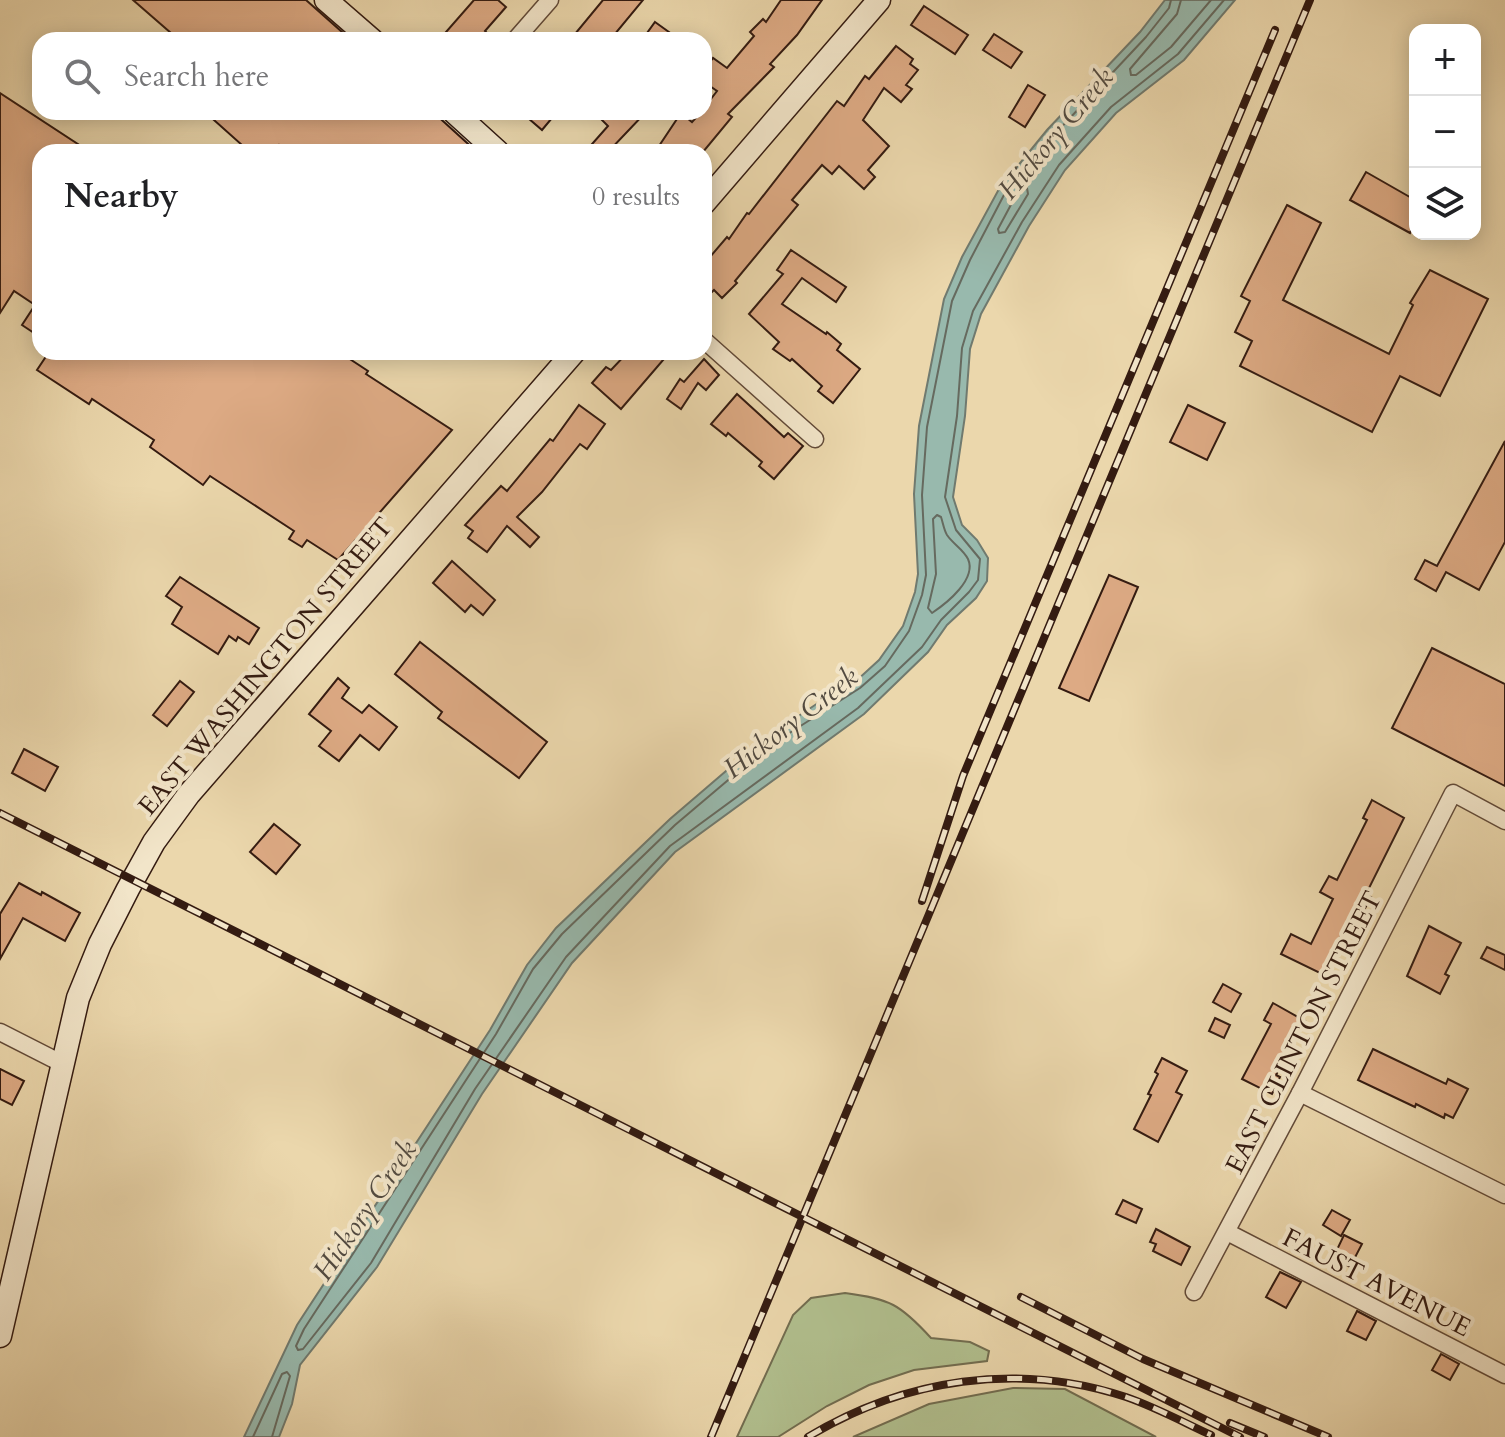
<!DOCTYPE html>
<html lang="en">
<head>
<meta charset="utf-8">
<style>
	:root { --surface:#fff; --page:#f6f6f6; --text:#202124; --muted:#757577; --line:#e0e0e0 }
	body { margin:0; font-family:Cardo,serif; background:var(--page); color:var(--text) }
	.controls { position:absolute; right:24px; top:24px; display:grid; overflow:hidden; border-radius:16px; box-shadow:0 4px 20px #0003 }
	.controls button { width:72px; height:72px; display:grid; place-items:center; padding:0; border:0; border-bottom:2px solid var(--line); background:var(--surface); color:var(--text); font:40px sans-serif }
	.list { margin:0; padding:0; list-style:none }
	h2 { display:flex; justify-content:space-between; align-items:center; height:104px; margin:0; padding:0 32px; font-size:34px }
	h2 small { font-size:26px; font-weight:400; color:var(--muted) }
	.icon { flex:none; width:44px; height:44px; fill:none; stroke:currentColor; stroke-width:2; stroke-linecap:round; stroke-linejoin:round }
	.map { position:relative; flex:none; width:1505px; height:1437px; overflow:hidden }
	.search { position:absolute; background:var(--surface); box-shadow:0 4px 20px #0003; left:32px; top:32px; width:680px; height:88px; display:flex; align-items:center; gap:20px; box-sizing:border-box; padding:0 28px; border-radius:24px; color:var(--muted); font-size:30px }
	.panel { position:absolute; background:var(--surface); box-shadow:0 4px 20px #0003; left:32px; top:144px; width:680px; height:216px; border-radius:24px }
	.map>svg:first-child { display:block }
</style>
</head>
<body>
<div class="map">
<svg width="1505" height="1437" viewBox="0 0 1505 1437">
	<rect width="100%" height="100%" fill="#ebd7ac"/>
	<filter id="stains"><feTurbulence type="fractalNoise" baseFrequency=".0025" numOctaves="4"/><feColorMatrix values="0 0 0 0 .2 0 0 0 0 .09 0 0 0 0 .02 0 0 0 .5 -.17"/></filter>
	<radialGradient id="worn" r=".72"><stop offset=".6" stop-color="#630" stop-opacity="0"/><stop offset="1" stop-color="#630" stop-opacity=".3"/></radialGradient>
	<g fill="#b1bf8e" stroke="#726d50" stroke-width="2">
		<path d="M845,1293C890,1299 900,1304 931,1338L970,1342L989,1351L987,1361L914,1370L869,1385L827,1406L778,1437H737L793,1315L811,1298Z"/>
		<path d="M1013,1388L1065,1389L1156,1437H853L929,1404Z"/>
	</g>
	<path fill="#98b9ad" stroke="#707a6f" stroke-width="2" d="M1165,0H1235L1184,60L1116,113L1065,170L1029,226L981,314L970,349L965,416L953,497L962,525L977,540L988,558L987,581L976,598L947,625L928,652L864,714L675,852L572,963L482,1094L377,1267L300,1365L292,1404L279,1437H244L297,1325L490,1030L527,965L556,928L670,819L761,741L824,699L855,682L879,660L903,626L915,592L918,574L914,494L919,426L944,299L962,257L999,189L1047,130L1140,32Z"/>
	<g fill="none" stroke-linecap="round" stroke-linejoin="round">
		<g stroke="#666a5f" stroke-width="2">
			<path d="M1171,0L1169,8L1146,37L1054,135L1005,193L970,260L952,301L927,427L922,495L926,575L922,595L909,631L885,666L860,688L766,748L675,825L562,934L533,969L496,1034L304,1329L296,1346L298,1350L303,1349L371,1263L475,1089L566,957L670,846L858,708L922,647L941,620L969,592L978,580L980,559L956,530L945,497L957,416L962,348L973,311L1022,222L1059,165L1111,107L1178,54L1224,0"/>
			<path d="M1181,0L1177,14L1130,69L1131,75H1136L1171,47L1211,0"/>
			<path d="M1027,188L1028,194L1005,232L999,233L998,229L1014,199L1022,189Z"/>
			<path d="M937,515L941,517C943,523 944,530 947,535C953,544 963,549 968,559C977,579 947,603 932,613L928,608L936,574L933,519Z"/>
			<path d="M253,1437L282,1374L287,1372L290,1376L272,1437"/>
		</g>
	</g>
	<g fill="#ddaa84" stroke="#341b11" stroke-width="2">
		<path d="M133,0H306L351,40H179Z"/>
		<path d="M474,0H498L506,7L485,31L487,33L481,40H439Z"/>
		<path d="M603,0H643L610,40H570Z"/>
		<path d="M781,0H822L797,35L770,64L774,67L728,114L732,117L703,152H655L681,113L692,122L701,112H704V108L717,91L704,82V70L713,58L727,68L754,36L750,32L763,19L766,22Z"/>
		<path d="M924,6L968,35L955,54L911,25Z"/>
		<path d="M655,22L680,40H642Z"/>
		<path d="M994,34L1022,52L1011,68L983,50Z"/>
		<path d="M896,46L913,59L910,64L918,70L906,85L912,89L901,102L884,88L863,120L889,146L868,170L875,177L864,189L839,166L832,174L822,165L792,200L798,205L735,281L737,283L722,298L714,290L712,292L704,285V264L727,237L729,239L747,213L749,214L837,101L844,106L865,76L869,79Z"/>
		<path d="M1028,85L1045,95L1025,127L1009,117Z"/>
		<path d="M0,93L90,152H40V337L22,325L35,305L14,291L0,313Z"/>
		<path d="M205,112H433L477,152H286L279,145L273,152H236L242,145Z"/>
		<path d="M521,112H557L542,130Z"/>
		<path d="M594,112H646L608,152H585L608,126Z"/>
		<path d="M1366,172L1415,200V223L1410,233L1350,200Z"/>
		<path d="M1287,205L1321,223L1283,300L1389,354L1413,305L1410,303L1430,270L1488,299L1440,396L1400,376L1372,432L1240,366L1252,341L1235,332L1250,301L1241,296Z"/>
		<path d="M791,250L846,287L836,302L802,278L782,304L826,334L827,332L841,344L837,350L860,369L833,403L818,391L822,386L792,359L790,361L773,349L779,342L749,314L783,274L777,270Z"/>
		<path d="M49,352H339L368,371L366,374L452,430L338,560L307,540L302,547L289,539L294,531L210,476L203,485L150,447L154,440L92,399L89,404L37,370Z"/>
		<path d="M628,352H670L621,409L592,383L606,367L611,370Z"/>
		<path d="M704,359L719,375L706,390L698,383L681,409L667,399L680,379L684,382Z"/>
		<path d="M737,394L784,437L788,433L803,446L774,479L759,466L762,462L728,433L726,436L711,424Z"/>
		<path d="M579,405L605,424L587,449L580,444L542,492L517,517L539,537L530,547L507,526L487,552L468,538L473,531L465,525L501,486L507,491L550,439L553,441Z"/>
		<path d="M1188,405L1225,423L1207,460L1170,442Z"/>
		<path d="M1505,441V542L1479,590L1446,572L1436,591L1415,579L1425,560L1437,566Z"/>
		<path d="M452,561L495,600L483,615L471,605L465,612L433,583Z"/>
		<path d="M1109,575L1138,587L1089,701L1059,688Z"/>
		<path d="M180,577L259,628L249,644L238,637L236,641L229,636L218,654L172,624L182,607L166,596Z"/>
		<path d="M420,642L547,742L519,778L438,718L442,712L395,674Z"/>
		<path d="M1432,648L1505,684V786L1392,728Z"/>
		<path d="M338,678L349,688L342,698L362,713L369,705L397,727L379,750L360,735L339,761L319,746L331,731L309,714Z"/>
		<path d="M180,681L194,692L167,726L153,715Z"/>
		<path d="M24,749L58,767L45,791L12,773Z"/>
		<path d="M1372,800L1404,818L1366,894L1371,897L1362,914L1360,913L1348,935L1343,932L1322,974L1281,954L1291,934L1311,944L1333,899L1320,892L1329,876L1337,880L1367,820L1363,818Z"/>
		<path d="M274,824L300,845L276,874L250,852Z"/>
		<path d="M19,883L41,895L42,892L80,913L65,941L23,918L0,959V914Z"/>
		<path d="M1429,926L1461,943L1445,974L1449,976L1440,994L1407,976Z"/>
		<path d="M1487,947L1505,955V970L1481,958Z"/>
		<path d="M1223,984L1241,994L1231,1012L1213,1002Z"/>
		<path d="M1273,1003L1305,1021L1276,1075L1280,1077L1272,1094L1242,1079L1271,1024L1264,1020Z"/>
		<path d="M1215,1018L1230,1025L1224,1038L1209,1031Z"/>
		<path d="M1373,1049L1446,1084L1448,1079L1468,1089L1453,1118L1445,1114L1444,1118L1416,1104L1415,1107L1358,1080Z"/>
		<path d="M1162,1058L1187,1071L1176,1092L1182,1095L1158,1142L1134,1129L1151,1095L1148,1094L1158,1074L1155,1072Z"/>
		<path d="M0,1069L24,1081L12,1105L0,1099Z"/>
		<path d="M1123,1200L1142,1209L1136,1223L1116,1214Z"/>
		<path d="M1332,1210L1350,1220L1341,1236L1323,1225Z"/>
		<path d="M1156,1229L1190,1247L1181,1265L1153,1251L1156,1244L1150,1242Z"/>
		<path d="M1344,1235L1362,1244L1350,1267L1333,1258Z"/>
		<path d="M1280,1272L1301,1282L1286,1308L1266,1297Z"/>
		<path d="M1357,1311L1376,1321L1366,1340L1347,1331Z"/>
		<path d="M1441,1354L1459,1364L1450,1380L1432,1370Z"/>
	</g>
	<g fill="none" stroke-linecap="round" stroke-linejoin="round">
		<g stroke="#624a38" stroke-width="19">
			<g id="street">
				<path d="M515,40L550,0"/>
				<path d="M704,340L815,439"/>
				<path d="M0,1032L61,1063"/>
				<path d="M1300,1093L1505,1195"/>
				<path d="M1227,1232L1505,1375"/>
				<path d="M1194,1292L1300,1093L1453,793L1505,821"/>
			</g>
		</g>
		<g stroke="#341b11" stroke-width="25">
			<g id="secondary">
				<path d="M326,0L372,40"/>
				<path d="M454,112L498,152"/>
				<path d="M704,203L879,0"/>
				<path d="M0,1336L78,998L100,944L128,889L154,842L189,794L574,352"/>
			</g>
		</g>
		<use href="#street" stroke="#f2e5c9" stroke-width="16"/>
		<use href="#secondary" stroke="#f2e5c9" stroke-width="22"/>
		<g stroke="#341b11" stroke-width="8">
			<g id="rail">
				<path d="M0,813L1240,1437"/>
				<path d="M922,901L963,776L1275,30"/>
				<path d="M1021,1297L1143,1359L1328,1437"/>
				<path d="M1230,1423L1264,1437"/>
				<path d="M711,1437L1310,0"/>
				<path d="M808,1437C904,1379 1018,1361 1126,1397C1155,1407 1183,1422 1211,1435"/>
			</g>
		</g>
		<use href="#rail" stroke="#f2e5c9" stroke-width="5" stroke-dasharray="15" stroke-linecap="butt"/>
	</g>
	<g text-anchor="middle" stroke-width="8" stroke-linejoin="round" paint-order="stroke">
		<g font-size="26" fill="#341b11" stroke="#f2e5c9">
			<text transform="translate(265 666) rotate(-50)" y="9">EAST WASHINGTON STREET</text>
			<text transform="translate(1303 1032) rotate(-63)" y="9">EAST CLINTON STREET</text>
			<text transform="translate(1377 1282) rotate(27)" y="9">FAUST AVENUE</text>
		</g>
		<g font-size="28" font-style="italic" fill="#524a40" stroke="#f2e5c9">
			<text transform="translate(1055 133) rotate(-50)" y="10">Hickory Creek</text>
			<text transform="translate(790 722) rotate(-38)" y="10">Hickory Creek</text>
			<text transform="translate(364 1210) rotate(-56)" y="10">Hickory Creek</text>
		</g>
	</g>
	<rect width="100%" height="100%" filter="url(#stains)"/>
	<rect width="100%" height="100%" fill="url(#worn)"/>
</svg>
<div class="controls">
<button>+</button>
<button>−</button>
<button><svg class="icon" aria-label="layers" viewBox="0 0 24 24"><path d="M12 4l9 5-9 5-9-5zM3 14l9 5 9-5"/></svg></button>
</div>
<div class="search"><svg class="icon" aria-label="search" viewBox="0 0 24 24"><circle cx="10" cy="10" r="6"/><path d="M15 15l6 6"/></svg>Search here</div>
<section class="panel">
<h2>Nearby<small>0 results</small></h2>
<ul class="list">
</ul>
</section>
</div>
</body>
</html>
